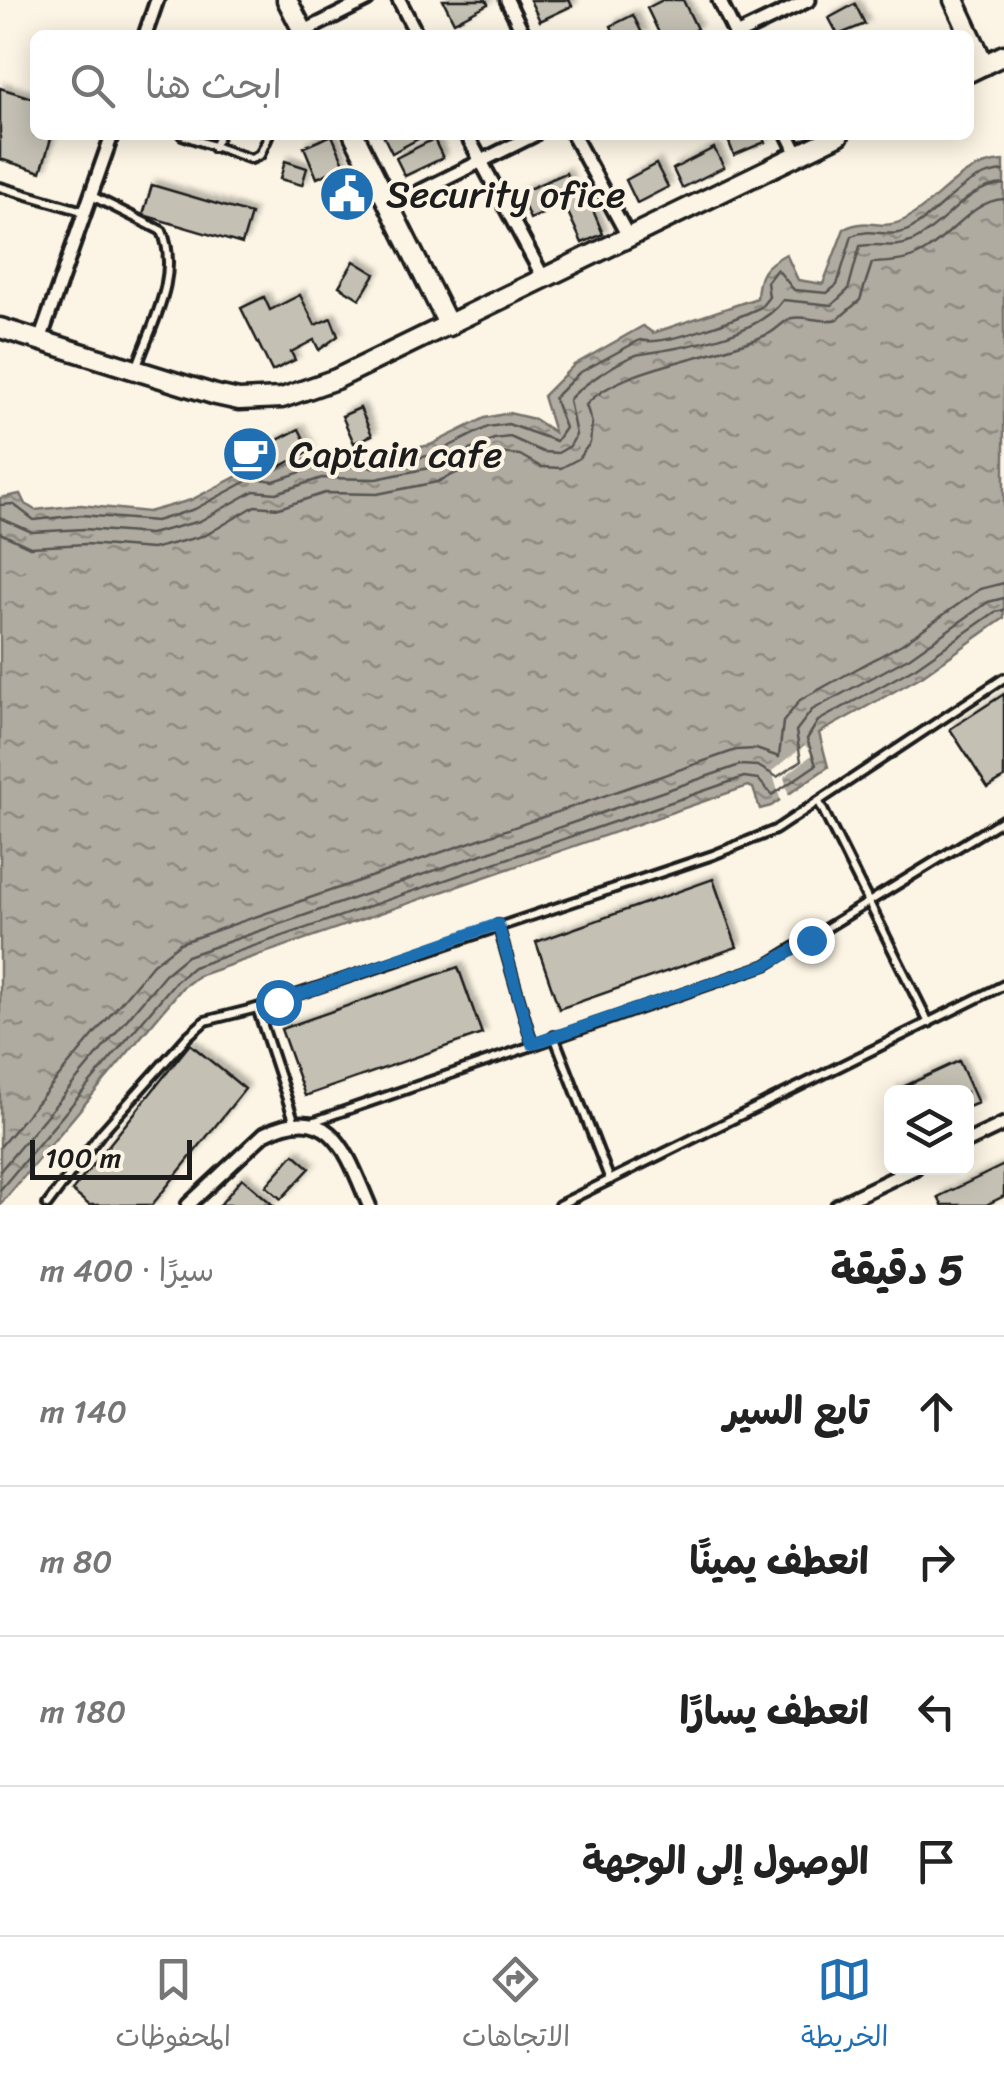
<!DOCTYPE html>
<html lang="ar">
<head>
<meta charset="utf-8">
<style>
	:root { --surface:#fff; --page:#f6f6f6; --text:#222; --muted:#767676; --line:#e0e0e0; --accent:#1f6fb2 }
	body { margin:0; font-family:Sriracha,"Playpen Sans Arabic",sans-serif; background:var(--page); color:var(--text); direction:rtl }
	.controls { position:absolute; right:30px; bottom:30px; display:grid; overflow:hidden; border-radius:15px; box-shadow:0 5px 25px #0003 }
	.controls button { width:90px; height:90px; display:grid; place-items:center; padding:0; border:0; border-bottom:2px solid var(--line); background:var(--surface); color:var(--text); font:50px sans-serif }
	.scale { position:absolute; left:30px; bottom:25px; width:162px; box-sizing:border-box; padding-left:10px; border:5px solid #1c1c1c; border-top:0; font-size:28px; line-height:35px; white-space:nowrap; color:#1c1c1c; -webkit-text-stroke:8px #fcf5e5; paint-order:stroke }
	.stop { position:absolute; width:30px; height:30px; margin:-22px; border:8px solid #1f6fb2; border-radius:50%; background:#fff }
	.stop.end { background:#1f6fb2; border-color:#fff; box-shadow:0 2px 10px #0008 }
	.list { margin:0; padding:0; list-style:none }
	h2 { display:flex; justify-content:space-between; align-items:center; height:130px; margin:0; padding:0 40px; font-size:42px }
	h2 small { font-size:32px; font-weight:400; color:var(--muted) }
	.list li { display:grid; grid-template-columns:65px 1fr auto; gap:30px; align-items:center; box-sizing:border-box; height:150px; padding:0 40px; border-top:2px solid var(--line) }
	.list b { display:block; font-size:38px; white-space:nowrap }
	.list em { font-size:32px; font-style:normal; color:var(--muted) }
	.icon { flex:none; width:55px; height:55px; fill:none; stroke:currentColor; stroke-width:2; stroke-linecap:round; stroke-linejoin:round }
	.map { position:relative; flex:none; width:1004px; height:1205px; overflow:hidden; direction:ltr }
	.search { position:absolute; background:var(--surface); box-shadow:0 5px 25px #0003; left:30px; right:30px; top:30px; height:110px; display:flex; align-items:center; gap:25px; box-sizing:border-box; padding:0 35px; border-radius:15px; color:var(--muted); font-size:38px }
	.sheet { height:730px; background:var(--surface) }
	nav { display:flex; justify-content:space-around; align-items:center; box-sizing:border-box; height:140px; border-top:2px solid var(--line); background:var(--surface); font-size:28px; color:var(--muted) }
	nav a { display:grid; justify-items:center; gap:5px }
	nav .on { color:var(--accent) }
	.map>svg:first-child { display:block }
</style>
</head>
<body>
<div class="map">
<svg width="1004" height="1205" viewBox="0 0 1004 1205">
	<defs>
		<pattern id="water-ripples" width="26" height="14" patternUnits="userSpaceOnUse" patternTransform="scale(2.5)"><rect width="26" height="14" fill="#b0aba1"/><path d="M2 4q2-2 4 0t4 0M15 11q2-2 4 0t4 0" fill="none" stroke="#8e8a82"/></pattern>
		<filter id="shadow"><feDropShadow dx="4.5" dy="-4.5" stdDeviation="2.5" flood-color="#0004"/></filter>
	</defs>
	<rect width="100%" height="100%" fill="#fcf5e5"/>
	<filter id="ink" filterUnits="userSpaceOnUse"><feTurbulence type="fractalNoise" baseFrequency=".01" numOctaves="2"/><feDisplacementMap in="SourceGraphic" scale="20" xChannelSelector="R" yChannelSelector="G"/><feConvolveMatrix kernelMatrix="1 2 1 2 8 2 1 2 1" color-interpolation-filters="sRGB"/></filter>
	<g filter="url(#ink)">
		<path fill="url(#water-ripples)" stroke="#75726c" stroke-width="2.5" d="M1004,161V618L922,676L819,733L828,767L771,806L760,809L753,788L748,786L198,976L182,988L0,1205V498L20,494L25,504L35,510L81,505L148,512L191,500L253,468L272,471L315,456L375,457L430,445L485,418L509,413L534,419L554,432L543,396L574,365L643,326L653,333L757,298C758,275 763,266 786,254L798,280L823,284L844,229C870,216 881,232 904,220C941,201 958,163 1004,161Z"/>
		<path fill="#fcf5e5" d="M805,745L813,754L784,777L789,797L781,802L772,771Z"/>
		<g fill="none" stroke-linecap="round" stroke-linejoin="round">
			<g stroke="#575551" stroke-width="2.5">
				<path d="M0,505L13,504L34,520L81,515L156,521L195,509L253,478L274,481L319,466L375,467L432,455L488,427L508,424L556,441L565,428L554,398L579,373L640,340C664,347 736,319 761,307L769,297L767,282L777,269L794,290L827,293L837,285L852,236C872,226 890,241 912,228C945,208 963,174 1004,171"/>
				<path d="M0,518L32,532L84,529L150,534L200,521L254,491L276,493L322,478L376,479L434,467L494,439L510,437L543,452L558,453L570,446L576,435L569,400C579,387 625,356 641,354C682,348 759,335 783,300L832,305L848,290L860,246C879,242 893,250 913,241C946,225 965,186 1004,184"/>
				<path d="M0,533L30,547L86,544L152,549L206,535L255,506L279,508L325,493L377,494L437,482L499,453L520,455L541,467L561,468L578,459L590,443L592,423L586,405C619,367 717,357 766,335C775,332 784,320 792,318C806,315 822,324 838,319L860,300L872,263C891,262 908,262 925,251C951,236 973,200 1004,199"/>
				<path d="M0,1147L153,964L180,943L736,750L756,749L779,757L783,722L800,700L902,644L980,589L1004,583"/>
				<path d="M0,1171L165,974L187,956L740,765L758,766L777,777L801,761L796,731L812,710L910,657L988,602L1004,598"/>
				<path d="M0,1190L175,982L193,967L744,777L758,779L772,795L816,765L807,739L818,721L916,667L995,612L1004,610"/>
			</g>
		</g>
		<g fill="#c4c0b3" stroke="#1c1c1c" stroke-width="2.5" filter="url(#shadow)">
			<path d="M443,0H486L488,4L454,22Z"/>
			<path d="M530,0H569L572,6L540,21Z"/>
			<path d="M663,0H683L697,29L684,35H660L647,8Z"/>
			<path d="M855,4L865,24L838,35L829,18Z"/>
			<path d="M633,15L643,35H615L611,26Z"/>
			<path d="M0,88L35,99V135H52L41,172L0,159Z"/>
			<path d="M332,135L345,166L317,178L304,147Z"/>
			<path d="M383,135H416L418,139L392,153Z"/>
			<path d="M726,135H762L765,142L734,155Z"/>
			<path d="M434,139L443,158L405,176L396,158Z"/>
			<path d="M714,148L724,167L682,188L673,169Z"/>
			<path d="M285,161L307,168L302,185L280,179Z"/>
			<path d="M656,164L668,187L637,203L626,180Z"/>
			<path d="M566,173L571,185L552,194L557,208L530,219L519,193Z"/>
			<path d="M348,179L359,200L343,209L332,187Z"/>
			<path d="M152,185L251,214L242,244L143,215Z"/>
			<path d="M584,189L603,234L582,243L562,199Z"/>
			<path d="M354,261L375,274L360,299L339,286Z"/>
			<path d="M300,295L315,325L331,318L338,336L319,350L314,340L291,352L295,360L272,371L241,308L264,297L270,310Z"/>
			<path d="M360,408L372,435L354,443L342,416Z"/>
			<path d="M299,429L310,451L281,466L270,444Z"/>
			<path d="M1004,694V778L988,788L950,729Z"/>
			<path d="M713,879L737,947L559,1009L536,942Z"/>
			<path d="M458,967L482,1034L305,1096L281,1029Z"/>
			<path d="M190,1044L245,1089L152,1205H89L72,1191Z"/>
			<path d="M959,1061L978,1103L966,1108V1092H892Z"/>
			<path d="M294,1154L310,1168L281,1199L266,1186Z"/>
			<path d="M1004,1165V1196L986,1205H942L938,1197Z"/>
			<path d="M242,1178L273,1205H220Z"/>
		</g>
		<g fill="none" stroke-linecap="round" stroke-linejoin="round">
			<g stroke="#1c1c1c" stroke-width="14">
				<g id="lane">
					<path d="M182,135L251,159L260,155L269,135"/>
					<path d="M214,148L219,135"/>
					<path d="M0,187L86,212"/>
					<path d="M92,196L162,231C181,276 151,325 136,369"/>
					<path d="M819,802L929,1023"/>
					<path d="M498,925L532,1043"/>
					<path d="M554,1036L610,1180"/>
					<path d="M312,1122L766,965L1004,819"/>
					<path d="M295,1123L257,1008L713,855L775,830L1004,678"/>
					<path d="M47,1205L102,1132L188,1036L205,1021L257,1008"/>
					<path d="M559,1205L1004,985"/>
				</g>
			</g>
			<g stroke="#1c1c1c" stroke-width="19">
				<g id="street">
					<path d="M399,0L417,35"/>
					<path d="M507,0L524,35"/>
					<path d="M719,0L736,35L809,0"/>
					<path d="M303,32L367,0"/>
					<path d="M145,35L157,0"/>
					<path d="M467,135L544,279"/>
					<path d="M573,135L629,238"/>
					<path d="M788,135L798,155"/>
					<path d="M389,207L534,135"/>
					<path d="M40,340L112,135"/>
					<path d="M966,1142L1004,1124"/>
					<path d="M188,1205L264,1134C332,1099 347,1154 369,1205"/>
					<path d="M838,1205L915,1168"/>
				</g>
			</g>
			<g stroke="#1c1c1c" stroke-width="25">
				<g id="secondary">
					<path d="M287,0L305,35"/>
					<path d="M954,0L984,65"/>
					<path d="M354,135L449,326"/>
				</g>
			</g>
			<g stroke="#1c1c1c" stroke-width="25">
				<g id="primary">
					<path d="M969,72L1004,55"/>
					<path d="M0,328L216,395L239,400L282,398L336,379L839,135"/>
				</g>
			</g>
			<use href="#lane" stroke="#fcf5e5" stroke-width="6"/>
			<use href="#street" stroke="#fcf5e5" stroke-width="11"/>
			<use href="#secondary" stroke="#fcf5e5" stroke-width="18"/>
			<use href="#primary" stroke="#fcf5e5" stroke-width="18"/>
		</g>
	</g>
	<g fill="none" stroke-linecap="round" stroke-linejoin="round" filter="url(#ink)">
		<path stroke="#1f6fb2" stroke-width="12" d="M278,1002L498,924L532,1044L766,965L811,940"/>
	</g>
	<defs>
		<g id="civic-disc" transform="scale(2.875)"><circle r="9.5" fill="#1f6fb2" stroke="#fcf5e5"/><path d="M-.6-6.5H3V-4.5H.6V-3L4-1V1h2V6H-6V1h2V-1L-.6-3ZM-1.2 2.5V6h2.4V2.5Z" fill="#fff"/></g>
		<g id="cafe-disc" transform="scale(2.875)"><circle r="9.5" fill="#1f6fb2" stroke="#fcf5e5"/><path d="M-5.5-4.5H6V0H3Q3 3.5 0 3.5H-2.5Q-5.5 3.5-5.5 0ZM3-3.2v2h1.7v-2ZM-6 4.5H4V6H-6Z" fill="#fff"/></g>
	</defs>
	<g fill-rule="evenodd">
		<use href="#civic-disc" x="347" y="194"/>
		<use href="#cafe-disc" x="250" y="454"/>
	</g>
	<g text-anchor="middle" stroke-width="8" stroke-linejoin="round" paint-order="stroke">
		<g font-size="38" fill="#1c1c1c" stroke="#fcf5e5" text-anchor="start">
			<text x="386" y="207">Security ofice</text>
			<text x="289" y="467">Captain cafe</text>
		</g>
	</g>
</svg>
<div class="controls">
<button><svg class="icon" aria-label="layers" viewBox="0 0 24 24"><path d="M12 4l9 5-9 5-9-5zM3 14l9 5 9-5"/></svg></button>
</div>
<div class="scale">100 m</div>
<div class="stop" style="left:278px;top:1002px"></div>
<div class="stop end" style="left:811px;top:940px"></div>
<div class="search"><svg class="icon" aria-label="search" viewBox="0 0 24 24"><circle cx="10" cy="10" r="6"/><path d="M15 15l6 6"/></svg>ابحث هنا</div>
</div>
<section class="sheet">
<h2>5 دقيقة<small>سيرًا · 400 m</small></h2>
<ul class="list">
<li><svg class="icon" aria-label="ahead" viewBox="0 0 24 24"><path d="M12 20V5M6 11l6-6 6 6"/></svg><div><b>تابع السير</b></div><em>140 m</em></li>
<li><svg class="icon" aria-label="right" viewBox="0 0 24 24"><path d="M7 20v-9h11M14 6l5 5-5 5"/></svg><div><b>انعطف يمينًا</b></div><em>80 m</em></li>
<li><svg class="icon" aria-label="left" viewBox="0 0 24 24"><path d="M17 20v-9H6M10 6l-5 5 5 5"/></svg><div><b>انعطف يسارًا</b></div><em>180 m</em></li>
<li><svg class="icon" aria-label="arrive" viewBox="0 0 24 24"><path d="M6 21V4h12l-3 4 3 4H6"/></svg><div><b>الوصول إلى الوجهة</b></div></li>
</ul>
</section>
<nav>
<a class="on"><svg class="icon" aria-label="map" viewBox="0 0 24 24"><path d="M3 6l6-2 6 2 6-2v14l-6 2-6-2-6 2zM9 4v14M15 6v14"/></svg>الخريطة</a>
<a><svg class="icon" aria-label="directions" viewBox="0 0 24 24"><path d="M12 3l9 9-9 9-9-9zM9 14v-3h6M13 9l2 2-2 2"/></svg>الاتجاهات</a>
<a><svg class="icon" aria-label="saved" viewBox="0 0 24 24"><path d="M7 4h10v16l-5-4-5 4z"/></svg>المحفوظات</a>
</nav>
</body>
</html>
